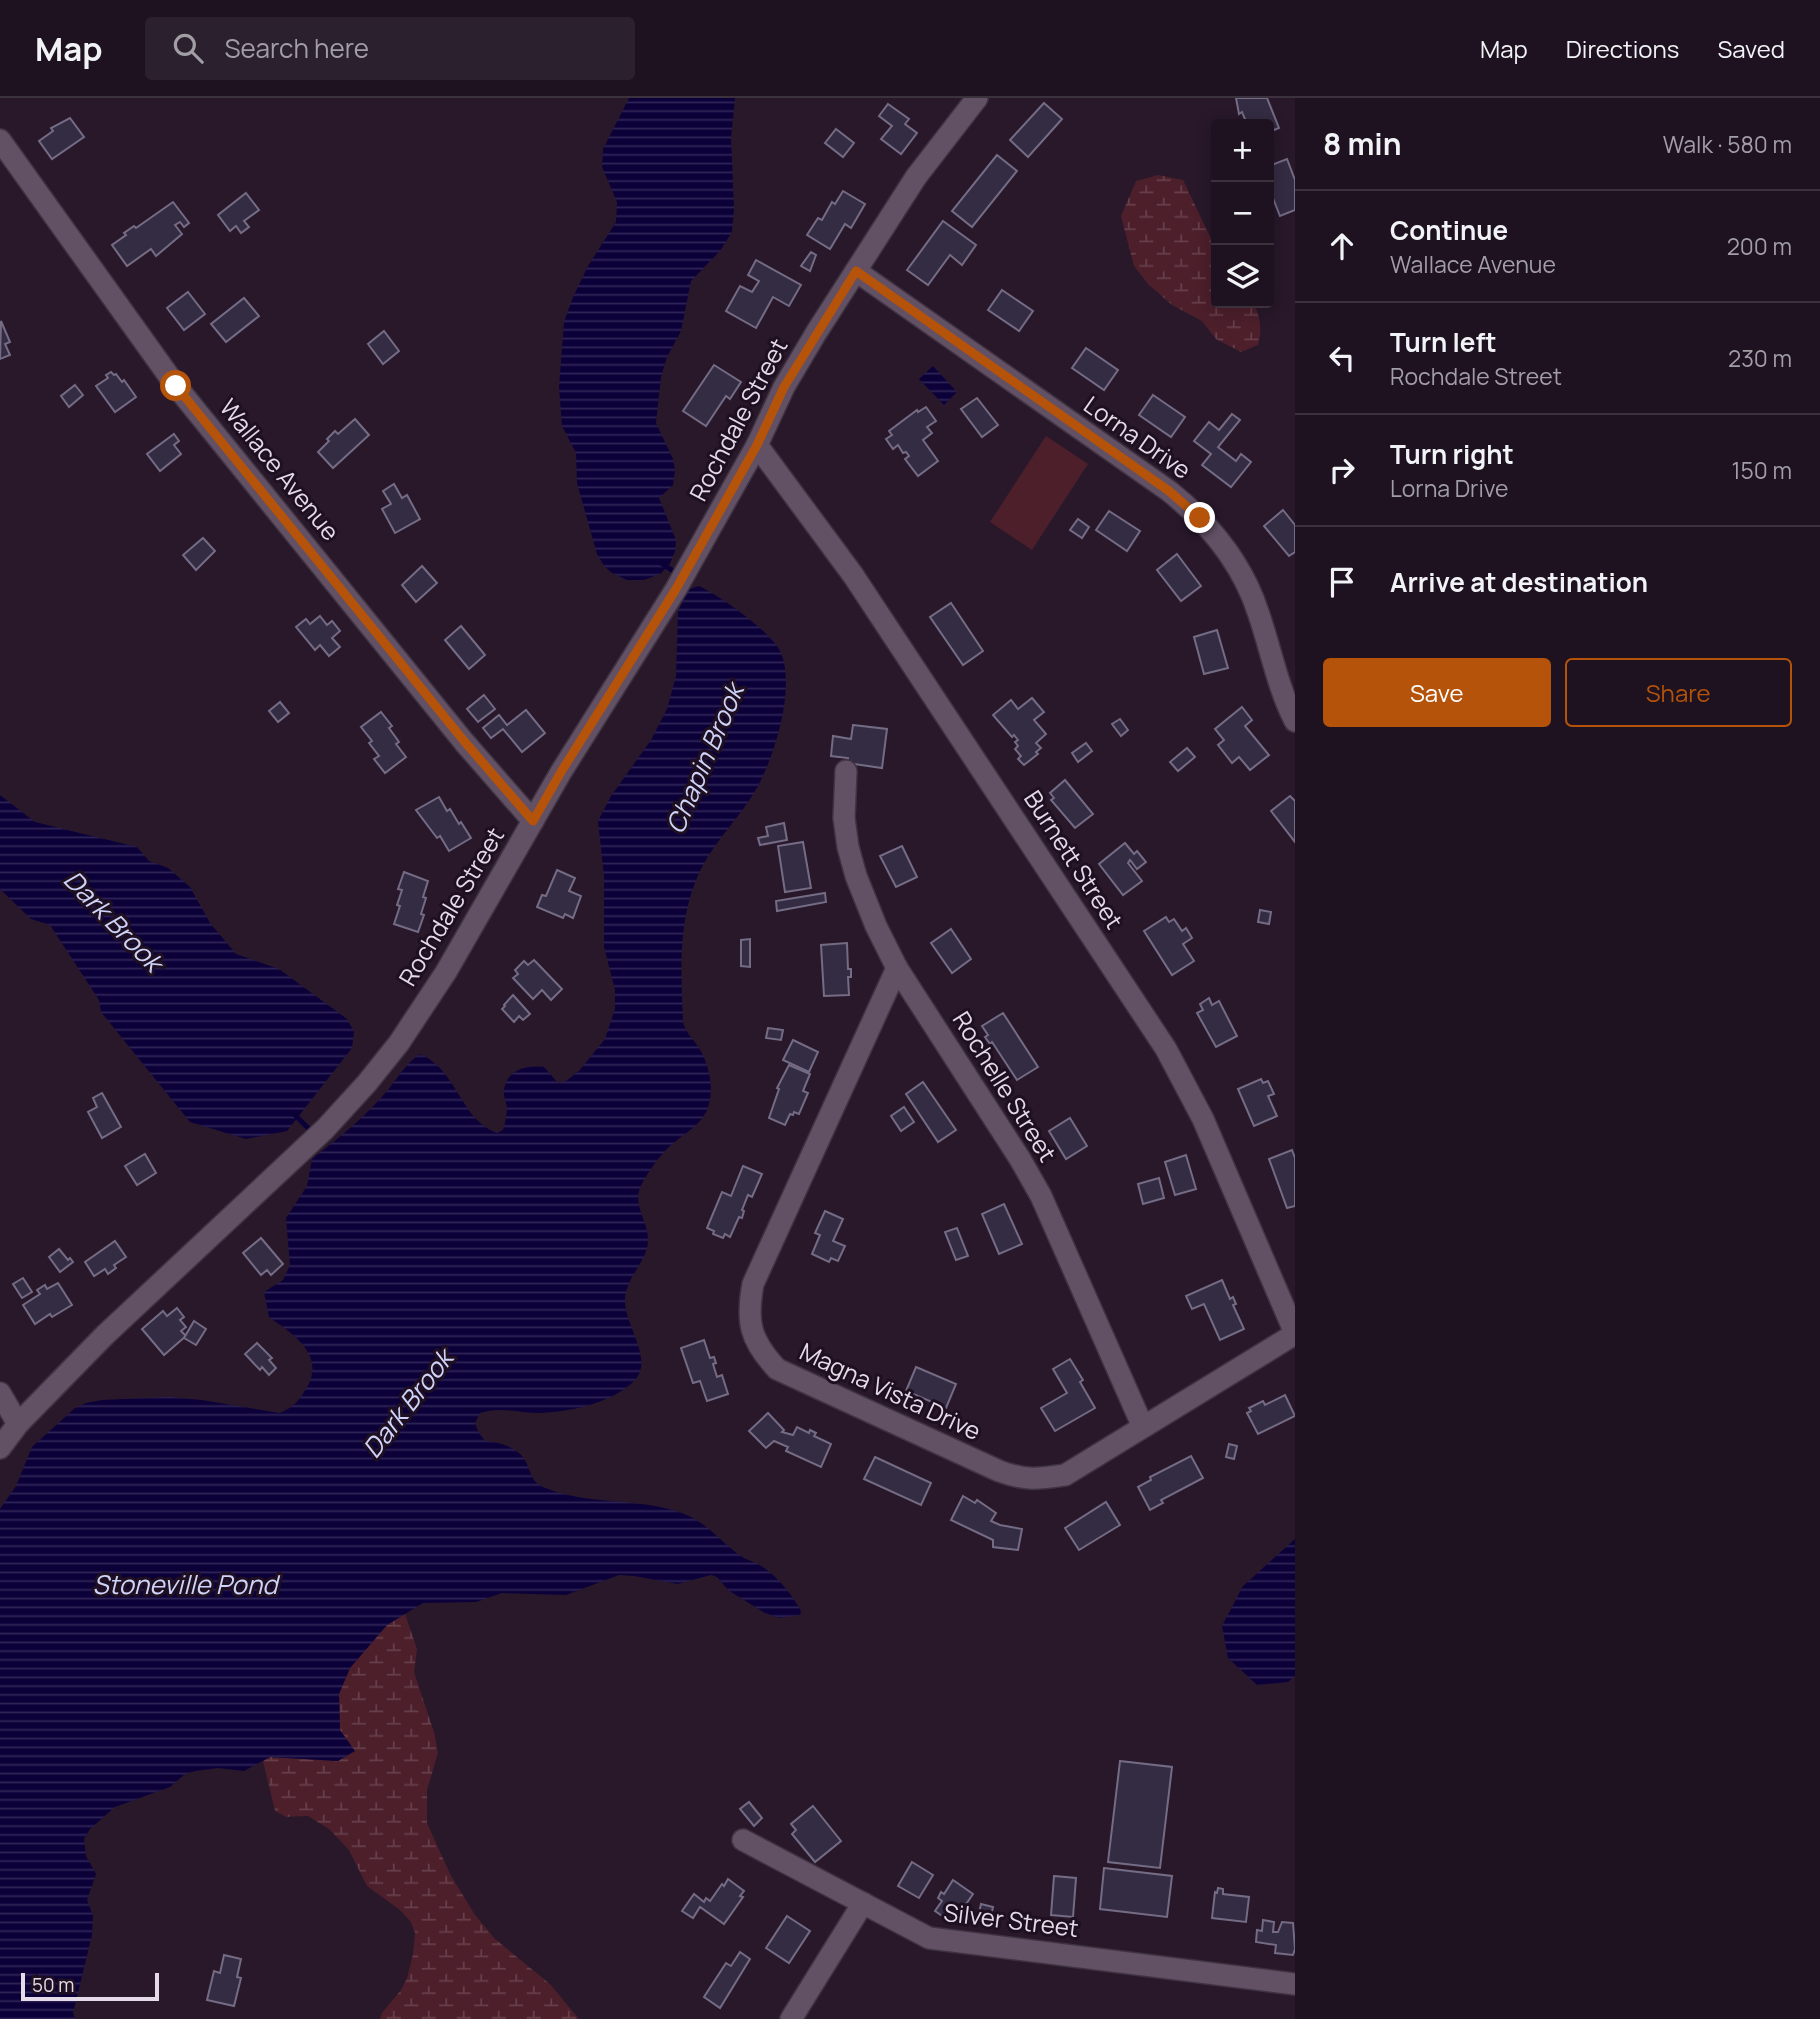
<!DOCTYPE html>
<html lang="en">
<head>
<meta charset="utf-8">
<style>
	:root { --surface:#1e1220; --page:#2b202d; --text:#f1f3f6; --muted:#a19ea5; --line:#3c323e; --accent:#b45309 }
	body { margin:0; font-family:Manrope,sans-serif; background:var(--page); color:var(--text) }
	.controls { position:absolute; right:21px; top:21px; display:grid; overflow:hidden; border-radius:7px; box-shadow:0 4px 18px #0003 }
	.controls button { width:63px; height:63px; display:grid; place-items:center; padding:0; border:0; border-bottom:2px solid var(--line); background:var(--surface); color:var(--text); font:35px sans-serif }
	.scale { position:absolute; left:21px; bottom:18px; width:138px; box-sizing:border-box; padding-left:7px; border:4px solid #e5dae7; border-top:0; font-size:19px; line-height:24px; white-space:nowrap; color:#e5dae7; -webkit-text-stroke:5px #1e0f21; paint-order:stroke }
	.stop { position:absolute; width:21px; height:21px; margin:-16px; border:5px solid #b45309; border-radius:50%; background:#fff }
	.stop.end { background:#b45309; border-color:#fff; box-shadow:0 2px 7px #0008 }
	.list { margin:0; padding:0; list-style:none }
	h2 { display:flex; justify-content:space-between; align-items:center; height:91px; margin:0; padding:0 28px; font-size:30px }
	h2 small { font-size:23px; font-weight:400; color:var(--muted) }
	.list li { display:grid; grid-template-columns:46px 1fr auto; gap:21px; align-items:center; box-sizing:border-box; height:112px; padding:0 28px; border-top:2px solid var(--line) }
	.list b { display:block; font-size:26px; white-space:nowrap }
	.list p { margin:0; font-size:23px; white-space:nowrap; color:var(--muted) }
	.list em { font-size:23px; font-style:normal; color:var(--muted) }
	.actions { display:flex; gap:14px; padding:21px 28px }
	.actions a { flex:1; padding:16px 0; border:2px solid var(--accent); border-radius:7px; text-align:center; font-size:24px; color:var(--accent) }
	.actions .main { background:var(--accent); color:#fff }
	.icon { flex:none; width:38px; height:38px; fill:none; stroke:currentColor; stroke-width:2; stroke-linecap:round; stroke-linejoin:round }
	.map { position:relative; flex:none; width:1295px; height:1921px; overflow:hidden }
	header { display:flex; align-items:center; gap:42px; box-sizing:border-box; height:98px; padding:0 35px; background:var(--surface); border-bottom:2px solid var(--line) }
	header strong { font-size:33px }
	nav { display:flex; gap:38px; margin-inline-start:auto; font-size:24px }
	.search { width:490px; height:63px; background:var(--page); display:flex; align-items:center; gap:18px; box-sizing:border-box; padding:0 24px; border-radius:7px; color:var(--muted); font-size:26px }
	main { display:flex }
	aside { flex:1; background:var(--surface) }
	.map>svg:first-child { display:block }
</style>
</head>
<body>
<header>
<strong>Map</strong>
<div class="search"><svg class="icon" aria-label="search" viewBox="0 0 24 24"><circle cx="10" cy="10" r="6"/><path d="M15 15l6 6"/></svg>Search here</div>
<nav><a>Map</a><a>Directions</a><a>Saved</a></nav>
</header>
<main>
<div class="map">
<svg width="1295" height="1921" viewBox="0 0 1295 1921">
	<defs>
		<pattern id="wetland-marsh" width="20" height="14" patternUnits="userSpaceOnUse" patternTransform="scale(1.75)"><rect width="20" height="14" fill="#4c1f2b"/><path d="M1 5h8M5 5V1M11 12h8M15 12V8" fill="none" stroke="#663f4a"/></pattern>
		<pattern id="water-rules" width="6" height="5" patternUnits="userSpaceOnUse" patternTransform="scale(1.75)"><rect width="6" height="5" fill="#0c0039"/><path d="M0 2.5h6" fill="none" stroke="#2f2556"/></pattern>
	</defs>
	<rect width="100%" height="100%" fill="#28182a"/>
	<path fill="#4c1f2b" d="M1046,338L1088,366L1032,452L990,424Z"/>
	<g fill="url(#wetland-marsh)">
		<path d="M1158,77L1183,82L1216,151V205H1252C1261,214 1262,235 1258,247L1241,254L1216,241L1202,223L1172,207L1148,186L1134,168L1121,118L1136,83Z"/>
		<path d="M405,1516L417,1551L414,1574L434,1634L438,1655L427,1692V1725L450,1776L475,1817L495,1841L550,1886L579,1921H380L382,1915L401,1892L407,1880L413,1856L415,1835L411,1824L400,1812L367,1788L349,1752L329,1731L308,1718L286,1719L275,1713L263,1663L270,1659L338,1663L354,1653L340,1632L339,1596L350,1570L387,1527Z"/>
	</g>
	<g fill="url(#water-rules)">
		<path d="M629,0H735L731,40L734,110L732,134L720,153L691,183L681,233L667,259L661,279L656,325L673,361L675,372L673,387L659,400L676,442L675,453L670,466L660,476L644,482H627L612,475L604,468L597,456L577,385L576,355L562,328L559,289L564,224L573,199L588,168L616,124L617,104L602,69L603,51Z"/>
		<path d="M933,268L957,294L944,307L919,281Z"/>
		<path d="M699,488C720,498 772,534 781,555C796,591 774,661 755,693C740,719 717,741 703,767C677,817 681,870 683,924C686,936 693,940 699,950C708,964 713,986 710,1001C706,1028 683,1034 666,1052C658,1060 650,1072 644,1082C629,1106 648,1119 648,1142C648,1163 626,1179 625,1201C624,1229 657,1263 632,1285C608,1306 570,1314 538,1315C518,1315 500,1308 480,1315L475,1325L479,1335L485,1343C497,1344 510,1347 519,1355C531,1365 528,1383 543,1389C587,1408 635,1399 679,1414C709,1424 720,1445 744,1460C750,1463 757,1465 763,1469C778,1479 793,1498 801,1513L800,1517L780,1520L765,1515L728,1492L717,1479L711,1477L678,1486L634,1478L619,1477L566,1497L502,1495L476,1504L423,1505L387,1527L350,1570L339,1596L340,1632L355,1653L338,1663L270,1659L244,1673L218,1670L195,1673L185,1676L170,1689L115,1709L90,1731L84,1741L86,1758L96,1776L87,1802L93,1818L92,1837L73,1915L75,1921H0V1411L16,1388L32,1349L75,1310L86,1305L102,1302L169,1299L202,1302L279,1315C291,1311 297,1305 304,1294C328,1259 296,1238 269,1219L264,1194L283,1182L290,1167L286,1120L307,1088L312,1061C339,1040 365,1019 387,993C398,980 405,966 420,956C457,971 461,1023 497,1035L503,1032C505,1025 507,1017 507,1009C506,1004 503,998 504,992C507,971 527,967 544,969L558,985L566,983L579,973L605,941L615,911V892L604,849V778L598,723L611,698L651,642L667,611L676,578L678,514L683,502L690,491Z"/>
		<path d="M0,697L35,724L137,749L149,763L168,770L190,789L210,825L236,856L279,871L347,921L354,934L352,950L287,1033L246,1041L190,1024L101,914L99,902L50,827L31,821L0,791Z"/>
		<path d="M1295,1441V1578L1288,1584L1257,1587L1228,1560L1222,1528L1243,1488Z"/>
	</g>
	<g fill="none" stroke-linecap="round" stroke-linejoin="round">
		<g stroke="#0c0039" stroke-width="5">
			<path d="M661,465L679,477"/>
			<path d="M293,1015L313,1035"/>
		</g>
	</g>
	<g fill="#342c42" stroke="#746b85" stroke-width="2">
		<path d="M1236,0H1267L1279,30L1269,34V26H1247L1242,14L1239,16Z"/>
		<path d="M1044,5L1062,21L1028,59L1010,42Z"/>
		<path d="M888,6L909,21L905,26L917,35L901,56L881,41L892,28L879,18Z"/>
		<path d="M70,20L84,39L52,61L39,43L53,33L51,30Z"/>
		<path d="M836,31L854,45L843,59L825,45Z"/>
		<path d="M997,57L1017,73L972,129L952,113Z"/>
		<path d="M1287,61L1295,82V112L1280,118L1269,90V68Z"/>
		<path d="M843,93L865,106L851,130L845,126L830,151L807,137L818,120L822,122L832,104L835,106Z"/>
		<path d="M246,95L259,112L244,123L249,129L241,135L236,128L230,133L218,117Z"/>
		<path d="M173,104L189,125L184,129L180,124L175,127L182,136L156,158L151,151L127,168L112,147L126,137L124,135L134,128L136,130Z"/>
		<path d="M943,123L976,147L962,167L950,157L928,187L907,172Z"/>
		<path d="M811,154L816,157L810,173L801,168Z"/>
		<path d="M756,162L801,187L789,208L773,199L756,230L726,213L740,188L752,194L759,183L748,177Z"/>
		<path d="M1002,192L1033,213L1019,233L988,212Z"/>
		<path d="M188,194L205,216L184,232L167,210Z"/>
		<path d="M244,200L259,218L226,244L211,226Z"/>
		<path d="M1,223L10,244L5,246L10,257L0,261Z"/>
		<path d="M384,233L399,253L383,266L368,246Z"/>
		<path d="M1086,250L1118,272L1104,292L1072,270Z"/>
		<path d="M714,267L741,284L730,301L726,298L706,328L683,313Z"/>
		<path d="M111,274L114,277L116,276L122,284L124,282L136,299L115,314L96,288L108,280L106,277Z"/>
		<path d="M75,287L83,297L69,309L61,298Z"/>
		<path d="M1153,297L1185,319L1171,339L1139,317Z"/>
		<path d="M977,300L998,327L982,339L961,311Z"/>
		<path d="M926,309L936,323L927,329L932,335L923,342L938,363L918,378L905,361L909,358L906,354L903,355L898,347L893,351L886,341L892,337L889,333L917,312L918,314Z"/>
		<path d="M1232,316L1240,322L1218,349L1236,363L1241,356L1251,364L1231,389L1202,367L1211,356L1194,343L1209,324L1219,332Z"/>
		<path d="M355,321L369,337L333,370L318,354L329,343L327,341L335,333L338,336Z"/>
		<path d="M174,336L179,343L174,347L181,356L160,373L147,356Z"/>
		<path d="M394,386L402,400L407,397L420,421L395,435L382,411L391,406L383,393Z"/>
		<path d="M1283,412L1295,427V454L1289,458L1264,428Z"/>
		<path d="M1109,413L1140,433L1127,453L1096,432Z"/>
		<path d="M1078,421L1089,429L1082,440L1070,432Z"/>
		<path d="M203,440L215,453L196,472L183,457Z"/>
		<path d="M1177,456L1201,488L1181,503L1157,472Z"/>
		<path d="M422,468L437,485L416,504L402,487Z"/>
		<path d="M951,505L983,553L963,567L930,519Z"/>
		<path d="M320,518L327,527L332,523L340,533L332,540L340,549L329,558L320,547L315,552L296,529L306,521L310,526Z"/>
		<path d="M461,528L485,557L469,571L445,542Z"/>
		<path d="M1217,532L1228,570L1204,576L1194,539Z"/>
		<path d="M484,597L495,611L478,624L467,611Z"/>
		<path d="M1032,600L1044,614L1034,622L1046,636L1036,645L1041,650L1036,654L1038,656L1024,667L1018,661L1021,658L1015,651L1018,648L1015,644L1018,642L1014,637L1012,639L993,617L1011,602L1018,611Z"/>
		<path d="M280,604L289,615L278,624L269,613Z"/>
		<path d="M1242,609L1252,622L1245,628L1269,657L1250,672L1239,659L1232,665L1218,647L1224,642L1215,631Z"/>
		<path d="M526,612L545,635L522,654L503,631L491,640L483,630L499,617L507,627Z"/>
		<path d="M381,614L392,628L389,630L399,644L396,646L406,659L385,675L374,661L379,658L369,645L372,643L361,629Z"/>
		<path d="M1120,621L1128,632L1121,638L1112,626Z"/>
		<path d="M853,627L887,631L882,670L847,665L848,660L831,658L833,638L851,641Z"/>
		<path d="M1086,645L1092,653L1078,664L1072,655Z"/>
		<path d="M1187,650L1195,659L1178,673L1170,664Z"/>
		<path d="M1065,682L1093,716L1075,730L1051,702L1054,700L1050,695Z"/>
		<path d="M1290,698L1295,703V744L1271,713Z"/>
		<path d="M439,699L447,713L450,711L459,726L461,724L471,740L449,753L440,738L437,740L416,712Z"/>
		<path d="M784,725L787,742L760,747L758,740L768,738L766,729Z"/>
		<path d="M803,744L811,790L785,794L778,748Z"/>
		<path d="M1125,745L1134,756L1137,753L1146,764L1137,771L1130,762L1128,765L1142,783L1123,797L1099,766Z"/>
		<path d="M902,748L917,779L896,789L880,758Z"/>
		<path d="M557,772L575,780L569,793L581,798L573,820L565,816L563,820L537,809L542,797L546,798Z"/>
		<path d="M404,774L428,783L423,799L426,800L421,816L424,817L418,834L394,826L400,808L397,807L402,792L398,791Z"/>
		<path d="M825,795L826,804L777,813L776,803Z"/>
		<path d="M1260,812L1271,814L1269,826L1258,824Z"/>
		<path d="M1166,819L1169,824L1174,821L1182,833L1186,830L1192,840L1183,846L1194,863L1172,877L1144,833Z"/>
		<path d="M951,831L971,861L952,875L931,845Z"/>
		<path d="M750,841V869L741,868V842Z"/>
		<path d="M847,845L848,871H851V879H848L849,897L824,898L821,847Z"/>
		<path d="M534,862L562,891L551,902L542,892L533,901L513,880L518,876L515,872L524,863L528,867Z"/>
		<path d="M513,897L530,916L523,922L519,918L514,924L502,911L505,908L504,907Z"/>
		<path d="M1209,900L1212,907L1219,903L1237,938L1216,949L1197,915L1203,912L1200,906Z"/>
		<path d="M1003,915L1038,969L1017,982L992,944L990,946L985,939L988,937L982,928Z"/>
		<path d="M768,930L783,932L781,942L766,940Z"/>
		<path d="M793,942L818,954L809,974L783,962Z"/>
		<path d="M789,967L810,976L803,993L808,995L799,1016L794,1014L793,1017L790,1016L785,1027L769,1020L779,991L777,990Z"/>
		<path d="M1261,981L1263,985L1268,983L1274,996L1268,998L1277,1018L1254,1028L1238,991Z"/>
		<path d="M923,984L956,1032L938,1044L906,996Z"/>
		<path d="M102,995L121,1029L102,1040L88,1014L97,1009L93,1000Z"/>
		<path d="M904,1009L914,1024L901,1033L891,1018Z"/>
		<path d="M1070,1020L1087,1048L1066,1061L1049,1033Z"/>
		<path d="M1292,1052L1295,1060V1108L1287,1110L1269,1061Z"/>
		<path d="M145,1056L156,1075L137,1087L125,1068Z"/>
		<path d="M1186,1057L1196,1091L1175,1097L1165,1064Z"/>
		<path d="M743,1068L762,1076L752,1099L748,1097L742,1112L744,1113L742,1120L739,1119L730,1139L725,1136L723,1140L713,1136L714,1133L707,1130L722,1094L731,1098Z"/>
		<path d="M1159,1080L1164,1100L1143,1106L1138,1086Z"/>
		<path d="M1004,1106L1022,1146L999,1156L982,1116Z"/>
		<path d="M825,1113L843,1121L833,1143L845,1148L838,1163L831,1160L829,1164L812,1156L820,1137L815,1135Z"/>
		<path d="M957,1130L968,1158L956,1162L945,1134Z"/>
		<path d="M261,1140L283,1166L271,1177L267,1172L261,1177L243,1155Z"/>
		<path d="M115,1143L126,1159L114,1167L116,1170L108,1176L105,1171L94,1178L85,1164Z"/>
		<path d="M59,1151L68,1162L70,1160L73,1164L60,1174L49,1159Z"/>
		<path d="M23,1180L32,1194L22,1200L13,1186Z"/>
		<path d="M1222,1182L1230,1201L1233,1199L1236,1206L1233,1207L1244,1231L1220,1242L1204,1206L1192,1211L1186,1198Z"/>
		<path d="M58,1185L72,1207L52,1219L50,1216L35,1226L23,1207L40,1196L37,1192L45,1187L47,1191Z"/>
		<path d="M177,1210L184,1219L180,1222L186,1229L181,1233L186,1238L164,1257L142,1231L163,1213L167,1218Z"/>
		<path d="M194,1223L206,1231L196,1247L184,1240Z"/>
		<path d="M704,1242L710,1260L714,1259L716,1265L713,1266L717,1279L722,1277L728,1296L707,1303L700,1283L693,1285L681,1250Z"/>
		<path d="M257,1245L272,1260L269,1262L276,1270L269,1277L262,1269L260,1272L245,1256Z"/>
		<path d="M1070,1261L1083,1282L1080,1284L1095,1310L1055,1333L1041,1310L1067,1295L1053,1271Z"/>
		<path d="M916,1269L956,1286L946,1310L906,1293Z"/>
		<path d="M1285,1297L1295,1318L1258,1336L1247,1315L1251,1313L1249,1310L1263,1303L1265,1307Z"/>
		<path d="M768,1315L784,1332L782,1334L793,1337L797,1329L809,1335L810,1332L816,1335L814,1338L831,1346L821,1369L786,1353L788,1349L774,1343L766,1350L749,1333Z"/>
		<path d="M1229,1346L1237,1348L1234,1361L1226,1359Z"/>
		<path d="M1191,1358L1203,1380L1161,1402L1163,1405L1150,1412L1138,1389L1151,1382L1150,1379Z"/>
		<path d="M875,1359L931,1385L921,1407L864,1381Z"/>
		<path d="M963,1398L975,1405L977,1402L996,1415L991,1423L1000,1427L1022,1431L1018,1452L993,1449V1442L951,1422Z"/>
		<path d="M1106,1404L1120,1427L1079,1452L1065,1430Z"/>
		<path d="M1120,1663L1172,1669L1160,1770L1108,1764Z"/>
		<path d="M749,1704L762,1720L754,1728L740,1711Z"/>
		<path d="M813,1708L841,1743L815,1764L792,1736L796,1732L791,1726Z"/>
		<path d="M912,1764L933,1777L919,1800L898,1788Z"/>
		<path d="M1104,1770L1172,1778L1167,1819L1100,1811Z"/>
		<path d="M1054,1778L1076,1780L1073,1819L1051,1817Z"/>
		<path d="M728,1781L744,1793L740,1798L743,1799L724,1826L700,1809L693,1820L682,1813L694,1796L704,1804L706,1800L710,1803L722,1786L724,1788Z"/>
		<path d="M953,1782L973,1796L953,1825L935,1813L942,1803L938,1800L941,1794L944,1796Z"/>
		<path d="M1218,1790L1223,1791V1796L1249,1799L1246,1824L1212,1820L1215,1794L1217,1795Z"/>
		<path d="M981,1806L993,1809L989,1827L977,1824Z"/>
		<path d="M787,1818L810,1833L789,1865L766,1850Z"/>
		<path d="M1263,1822L1274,1824L1273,1834H1278L1282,1824L1293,1825L1295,1851L1293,1857L1275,1855L1276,1847L1256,1844L1257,1832L1262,1833Z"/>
		<path d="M740,1854L750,1861L720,1910L704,1899L726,1865L731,1868Z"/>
		<path d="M224,1857L241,1861L237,1879L241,1880L234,1908L207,1902L214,1873L220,1875Z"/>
	</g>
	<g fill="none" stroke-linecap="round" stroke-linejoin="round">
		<g stroke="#3f3342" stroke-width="24">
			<g id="minor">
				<path d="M0,42L176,288L464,644L533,723"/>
				<path d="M856,173L1169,393C1209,425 1242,465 1258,514C1271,551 1277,588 1295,623"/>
				<path d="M757,347L853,477L1166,951L1203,1021L1295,1235"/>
				<path d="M846,673L844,720L848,749L856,778L876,828L897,870L1020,1061L1041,1098L1143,1329"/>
				<path d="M897,870L753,1186C746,1224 750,1242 777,1271L999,1373C1026,1383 1038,1381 1065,1377L1295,1236"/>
				<path d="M0,1295L18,1326"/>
				<path d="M0,1350L18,1326L105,1237L325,1031L367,985L399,945L446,874L561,674L676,491L757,347L784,289L816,235L916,79L977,0"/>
				<path d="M743,1742L929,1840L1295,1886"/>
				<path d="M791,1921L863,1805"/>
			</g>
		</g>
		<use href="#minor" stroke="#625065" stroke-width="21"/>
	</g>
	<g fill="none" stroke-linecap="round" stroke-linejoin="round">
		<path stroke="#b45309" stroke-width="9" d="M176,288L464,643L533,723L561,674L676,491L757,347L784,289L856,173L1169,393L1200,420"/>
	</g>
	<g text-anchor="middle" stroke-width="6" stroke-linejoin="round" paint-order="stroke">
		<g font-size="24" fill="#e5dae7" stroke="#1e0f21">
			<text transform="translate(739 322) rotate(-62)" y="8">Rochdale Street</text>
			<text transform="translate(1137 340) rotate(35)" y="8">Lorna Drive</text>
			<text transform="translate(279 372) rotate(51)" y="8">Wallace Avenue</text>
			<text transform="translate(1073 762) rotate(57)" y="8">Burnett Street</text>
			<text transform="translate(452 809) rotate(-59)" y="8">Rochdale Street</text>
			<text transform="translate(1004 989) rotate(58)" y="8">Rochelle Street</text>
			<text transform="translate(890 1294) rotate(25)" y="8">Magna Vista Drive</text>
			<text transform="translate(1011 1823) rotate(7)" y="8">Silver Street</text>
		</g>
		<g font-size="26" font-style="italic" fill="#ced3f9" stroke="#1e0f21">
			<text transform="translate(705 661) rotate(-67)" y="9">Chapin Brook</text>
			<text transform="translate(113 823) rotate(46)" y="9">Dark Brook</text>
			<text transform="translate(408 1306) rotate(-52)" y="9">Dark Brook</text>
			<text x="185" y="1496">Stoneville Pond</text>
		</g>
	</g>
</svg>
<div class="controls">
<button>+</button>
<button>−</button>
<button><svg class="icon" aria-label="layers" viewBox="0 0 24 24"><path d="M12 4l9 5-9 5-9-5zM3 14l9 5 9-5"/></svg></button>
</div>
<div class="scale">50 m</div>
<div class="stop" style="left:176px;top:288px"></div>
<div class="stop end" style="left:1200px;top:420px"></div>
</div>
<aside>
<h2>8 min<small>Walk · 580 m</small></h2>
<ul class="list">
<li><svg class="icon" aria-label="ahead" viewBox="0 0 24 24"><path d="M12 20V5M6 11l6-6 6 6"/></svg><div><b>Continue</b><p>Wallace Avenue</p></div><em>200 m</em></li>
<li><svg class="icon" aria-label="left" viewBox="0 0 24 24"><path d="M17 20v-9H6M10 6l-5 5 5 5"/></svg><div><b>Turn left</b><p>Rochdale Street</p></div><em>230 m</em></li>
<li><svg class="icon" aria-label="right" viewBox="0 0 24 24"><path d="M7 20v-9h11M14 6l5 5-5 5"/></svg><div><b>Turn right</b><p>Lorna Drive</p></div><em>150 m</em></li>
<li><svg class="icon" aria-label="arrive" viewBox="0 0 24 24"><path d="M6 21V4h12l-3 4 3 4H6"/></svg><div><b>Arrive at destination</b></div></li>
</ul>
<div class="actions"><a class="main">Save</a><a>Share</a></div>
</aside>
</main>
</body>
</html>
